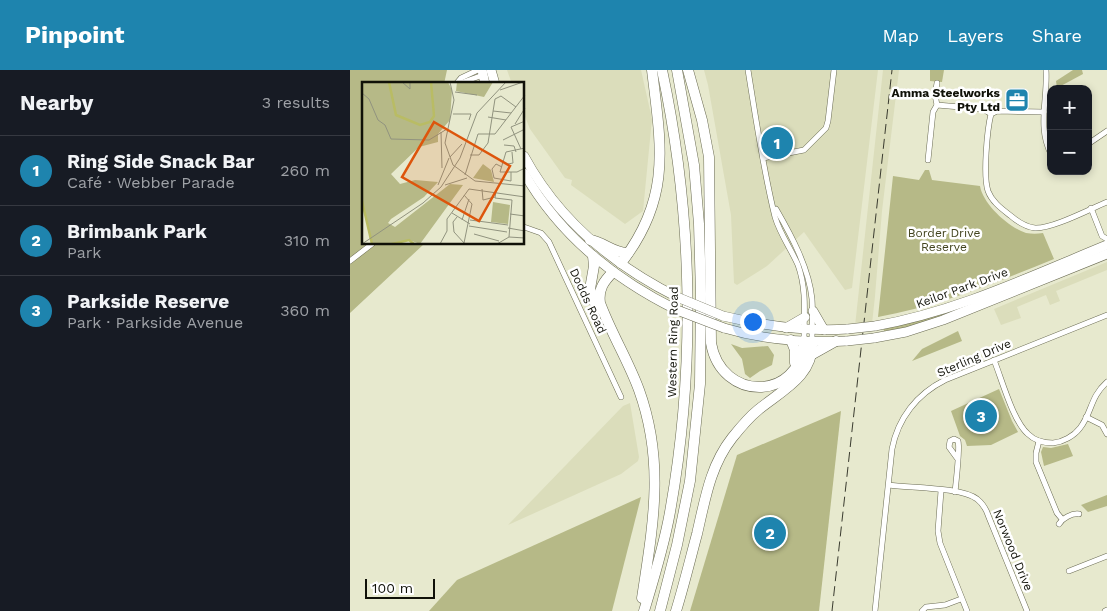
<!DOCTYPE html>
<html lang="en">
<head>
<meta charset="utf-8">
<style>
	:root { --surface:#171b24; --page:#20242c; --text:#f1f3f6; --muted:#9ea1a6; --line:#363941; --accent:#1e84ae }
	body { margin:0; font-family:"Work Sans",sans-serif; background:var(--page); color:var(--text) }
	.controls { position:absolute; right:15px; top:15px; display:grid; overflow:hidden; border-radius:10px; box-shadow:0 2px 8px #0003 }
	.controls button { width:45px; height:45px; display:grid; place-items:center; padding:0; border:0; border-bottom:1px solid var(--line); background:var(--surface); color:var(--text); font:25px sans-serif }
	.scale { position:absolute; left:15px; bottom:12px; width:70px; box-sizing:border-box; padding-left:5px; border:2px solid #101108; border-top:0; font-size:14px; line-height:18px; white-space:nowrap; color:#101108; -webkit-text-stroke:4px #fff; paint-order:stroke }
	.you { position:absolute; left:402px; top:251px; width:18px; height:18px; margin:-12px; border:4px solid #fff; border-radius:50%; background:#1a73e8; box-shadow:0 0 0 8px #1a73e833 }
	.badge { display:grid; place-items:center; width:32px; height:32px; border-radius:50%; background:var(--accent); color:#fff; font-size:16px; font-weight:700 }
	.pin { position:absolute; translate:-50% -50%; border:2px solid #fff; box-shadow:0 1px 5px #0006 }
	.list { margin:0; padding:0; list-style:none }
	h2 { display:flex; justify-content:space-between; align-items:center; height:65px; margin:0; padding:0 20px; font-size:21px }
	h2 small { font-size:16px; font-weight:400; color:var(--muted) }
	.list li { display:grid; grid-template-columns:32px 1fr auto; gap:15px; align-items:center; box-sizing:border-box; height:70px; padding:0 20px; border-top:1px solid var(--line) }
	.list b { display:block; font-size:19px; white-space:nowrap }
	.list p { margin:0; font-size:16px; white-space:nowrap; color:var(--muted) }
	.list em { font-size:16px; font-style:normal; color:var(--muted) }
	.map { position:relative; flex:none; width:757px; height:541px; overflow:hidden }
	header { display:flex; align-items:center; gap:30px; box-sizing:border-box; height:70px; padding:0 25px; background:var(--accent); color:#fff }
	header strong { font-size:24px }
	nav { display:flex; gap:28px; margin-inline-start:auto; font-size:18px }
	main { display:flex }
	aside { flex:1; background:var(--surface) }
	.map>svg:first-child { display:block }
</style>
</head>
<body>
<header>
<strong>Pinpoint</strong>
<nav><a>Map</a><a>Layers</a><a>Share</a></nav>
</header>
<main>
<aside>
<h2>Nearby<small>3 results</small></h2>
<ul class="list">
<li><span class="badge">1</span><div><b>Ring Side Snack Bar</b><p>Café · Webber Parade</p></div><em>260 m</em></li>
<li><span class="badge">2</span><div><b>Brimbank Park</b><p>Park</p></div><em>310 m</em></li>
<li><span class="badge">3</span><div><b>Parkside Reserve</b><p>Park · Parkside Avenue</p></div><em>360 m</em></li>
</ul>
</aside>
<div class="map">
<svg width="757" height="541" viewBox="0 0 757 541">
	<rect width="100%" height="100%" fill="#e7e9ce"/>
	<g fill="#dbddbb">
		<path d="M157,0H291L302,49L293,141L275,154L221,115L222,110L215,108L180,59L174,44V14H162Z"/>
		<path d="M354,0H528L502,218L495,220L454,162L417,196L387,215L384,213L381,145L358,15Z"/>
		<path d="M533,0H549L532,141L525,226L522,254L505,256Z"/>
		<path d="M757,192V200L706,221L710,231L700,235L696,225L667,237L671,248L651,255L644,239Z"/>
		<path d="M280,333L289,387L288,391L271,404L158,455L273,336Z"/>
	</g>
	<g fill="#b6b987">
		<path d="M0,0H97L94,14H14V174H74L0,243Z"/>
		<path d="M580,0H594L592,12L580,11Z"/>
		<path d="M723,0H732L733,4L707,18L706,11Z"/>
		<path d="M575,100H579L582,110L630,116C633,134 658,157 676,163C682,164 687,164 693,163L704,189C647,212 590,236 528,247L543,106L569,110Z"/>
		<path d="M757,178V181L618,237L554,259L534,261L533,258Z"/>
		<path d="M608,261L612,271L562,291L572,279Z"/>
		<path d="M381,274L392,278L418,276L424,285L422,295L410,301L400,308L395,304L392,289Z"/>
		<path d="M649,319L662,351L668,362L641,375L617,376L615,370L610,366L601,341Z"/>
		<path d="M491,341L469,541H340L387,385Z"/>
		<path d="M718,374L723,386L694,396L691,382L693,377L701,378Z"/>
		<path d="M757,425V436L738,442L731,435Z"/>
		<path d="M291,427L262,541H79L107,510Z"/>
	</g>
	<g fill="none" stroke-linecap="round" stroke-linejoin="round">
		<g stroke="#6a6b53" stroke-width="6">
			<g id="minor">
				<path d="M398,0C406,49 413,99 425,147C430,164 441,179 448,195C457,220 454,245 454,271"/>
				<path d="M696,0C698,28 687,57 701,84"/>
				<path d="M106,14L111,8L128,0"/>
				<path d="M108,14L133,5"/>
				<path d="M587,35L585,25L587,13"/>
				<path d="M694,42L647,41L641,44C637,60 633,106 638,121C642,132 652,139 661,146C668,152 676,157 685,158C702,159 740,139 757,132"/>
				<path d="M738,74L757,61"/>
				<path d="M413,88L454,80L476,58L478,51L484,0"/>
				<path d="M578,90L583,42L587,35L633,39L641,44"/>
				<path d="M741,138L752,166L757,169"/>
				<path d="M426,139C441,165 459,198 462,229C463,243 462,257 462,272"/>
				<path d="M174,157L191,163L199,172L271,327"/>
				<path d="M0,191L22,174"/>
				<path d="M644,290C652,310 663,351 678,364C685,371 694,373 703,373C713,372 724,366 730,358C742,343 740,327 757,312"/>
				<path d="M736,347L752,355L757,364"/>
				<path d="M689,371L686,383V392L707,443L712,449"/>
				<path d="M539,415C560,418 611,417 627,429C632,433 636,439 638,445L677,541"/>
				<path d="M591,421L588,461L590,473L617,541"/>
				<path d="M605,422C606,413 610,377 608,371L604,369L600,371L599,377L607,388"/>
				<path d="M709,454C713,448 722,443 729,444"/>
				<path d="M719,501L757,486"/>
				<path d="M525,541L542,379C548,348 567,324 595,310L757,245"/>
				<path d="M572,541L576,537L595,535L611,529"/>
				<path d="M755,541L757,540"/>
			</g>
		</g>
		<g stroke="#6a6b53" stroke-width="10">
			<g id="primary">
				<path d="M132,0L135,14"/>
				<path d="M141,0L145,14"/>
				<path d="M174,86C208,149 263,195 327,227"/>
				<path d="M174,103C209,164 264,209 327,240"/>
				<path d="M463,241L474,260"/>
				<path d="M373,246C415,256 455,262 498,259"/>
				<path d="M525,256C606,242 681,206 757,175"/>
				<path d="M374,258C414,270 456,273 497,271"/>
				<path d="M436,258L455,247"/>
				<path d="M524,268L556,262L593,250L757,184"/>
			</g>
		</g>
		<g stroke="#6a6b53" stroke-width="11">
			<g id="motorway">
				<path d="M338,0L352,50L359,87L361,273C371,332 450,332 454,271"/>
				<path d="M240,170C254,172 263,183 278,183"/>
				<path d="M243,186L244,196L240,219L247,239"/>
				<path d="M271,193C322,128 311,76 302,0"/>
				<path d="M263,202C254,211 248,219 250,233C261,263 278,290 289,320C315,392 303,455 292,528"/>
				<path d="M441,270L445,280V293"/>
				<path d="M461,285L486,271"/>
				<path d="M294,541C304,508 314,476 320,442C346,296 343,145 312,0"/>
				<path d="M310,541L327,475L340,411L350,314L351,224L349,154L344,95L327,0"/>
				<path d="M326,541C334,515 340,490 347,464C355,430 360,396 382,368C390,358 398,348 408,340C431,321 464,306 462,272"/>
			</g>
		</g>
		<use href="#minor" stroke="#fff" stroke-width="5"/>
		<use href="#primary" stroke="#fff" stroke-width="9"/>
		<use href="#motorway" stroke="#fff" stroke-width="10"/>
		<path stroke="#3a3b2f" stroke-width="1" stroke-dasharray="10 5" stroke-linecap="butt" d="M482,541L542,0"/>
		<g stroke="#6a6b53" stroke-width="10" stroke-linecap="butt">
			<g id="primary-bridge">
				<path d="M327,227L373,246"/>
				<path d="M327,240L374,258"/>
				<path d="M498,259L525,256"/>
				<path d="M497,271L524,268"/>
			</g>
		</g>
		<use href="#primary-bridge" stroke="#fff" stroke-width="9"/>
	</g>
	<defs>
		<g id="office-square" transform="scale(1.25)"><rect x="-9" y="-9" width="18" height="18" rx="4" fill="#1e84ae" stroke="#fff"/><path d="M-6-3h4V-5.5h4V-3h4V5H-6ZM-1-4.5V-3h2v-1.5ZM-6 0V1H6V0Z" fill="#fff"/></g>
	</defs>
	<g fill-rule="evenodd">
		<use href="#office-square" x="667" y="30"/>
	</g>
	<g text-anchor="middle" stroke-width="5" stroke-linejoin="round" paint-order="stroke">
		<g font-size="12" font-weight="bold" fill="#101108" stroke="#fff" text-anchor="end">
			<text x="650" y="27">Amma Steelworks<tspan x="650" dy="14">Pty Ltd</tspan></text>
		</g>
		<g font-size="12" fill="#42431e" stroke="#fff">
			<text x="594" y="167">Border Drive<tspan x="594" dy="14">Reserve</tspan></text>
		</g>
		<g font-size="12" fill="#101108" stroke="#fff">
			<text transform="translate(612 218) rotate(-20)" y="4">Keilor Park Drive</text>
			<text transform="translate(238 231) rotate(65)" y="4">Dodds Road</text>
			<text transform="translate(323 272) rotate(-89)" y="4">Western Ring Road</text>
			<text transform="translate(624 288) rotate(-23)" y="4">Sterling Drive</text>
			<text transform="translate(663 480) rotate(68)" y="4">Norwood Drive</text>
		</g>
	</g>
	<g transform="translate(12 12)">
		<rect width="162" height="162" fill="#e7e9ce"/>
		<path d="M0,0H86L90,8L88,38L76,52V60L57,65L29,92L38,102L53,98L76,100L62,115L29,137L26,141L33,145L88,102L101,103L58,162L47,158L30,162L9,161L0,119ZM95,0H131L122,15L94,9ZM121,82L129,88L132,100L111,96ZM131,120L148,123L146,142L129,140Z" fill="#b6b987"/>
		<path fill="none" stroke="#b9bc64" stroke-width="2.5" d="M27,0L34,33L58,43L68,40L72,34L69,0M0,119L10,162M30,162L47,158L52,162"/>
		<path fill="none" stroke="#91937f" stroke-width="1" d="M40,0L48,7V0M88,0L92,18L83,61L91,83L113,99L163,104M138,8L161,0M93,10L115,13M0,11L7,17L16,38L23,43L29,57L67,58L85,47M131,29L149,31M91,32H109L107,38M126,35L144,38M153,42L163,26M79,50L80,86M141,58L163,47M142,63L152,64L154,70M163,66L144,70L138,90H155L163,86M159,67L149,45L163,39M108,73H117L126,61L133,17L139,14L154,25M88,75L100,62M146,82L151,81L150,70M140,85L134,82L130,87L132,96L149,99V90M103,93L116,52H133L163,13M76,103L87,76M83,103L105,96M120,107L121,118L133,115M134,109L133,116L150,118L147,155M102,113L110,122L102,161M90,131L108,142M148,132L163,134M95,135L91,140L92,150L103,162M100,138L107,117M108,138L146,143M107,144L145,150M146,146L163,149M112,152L137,159M0,162L61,121L79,105L98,76L115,31L144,0M78,162L85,149V137L107,107L163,115M135,162L147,155L163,156"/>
		<path fill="#dd550c" fill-opacity="0.15" stroke="#dd550c" stroke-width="2.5" d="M72,40L148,84L117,139L40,95Z"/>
		<rect width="162" height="162" fill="none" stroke="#101108" stroke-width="2.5"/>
	</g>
</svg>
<div class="controls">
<button>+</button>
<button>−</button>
</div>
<div class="scale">100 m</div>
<div class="you"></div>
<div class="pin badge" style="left:427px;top:73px">1</div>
<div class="pin badge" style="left:420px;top:463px">2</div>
<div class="pin badge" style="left:631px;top:346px">3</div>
</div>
</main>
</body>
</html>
